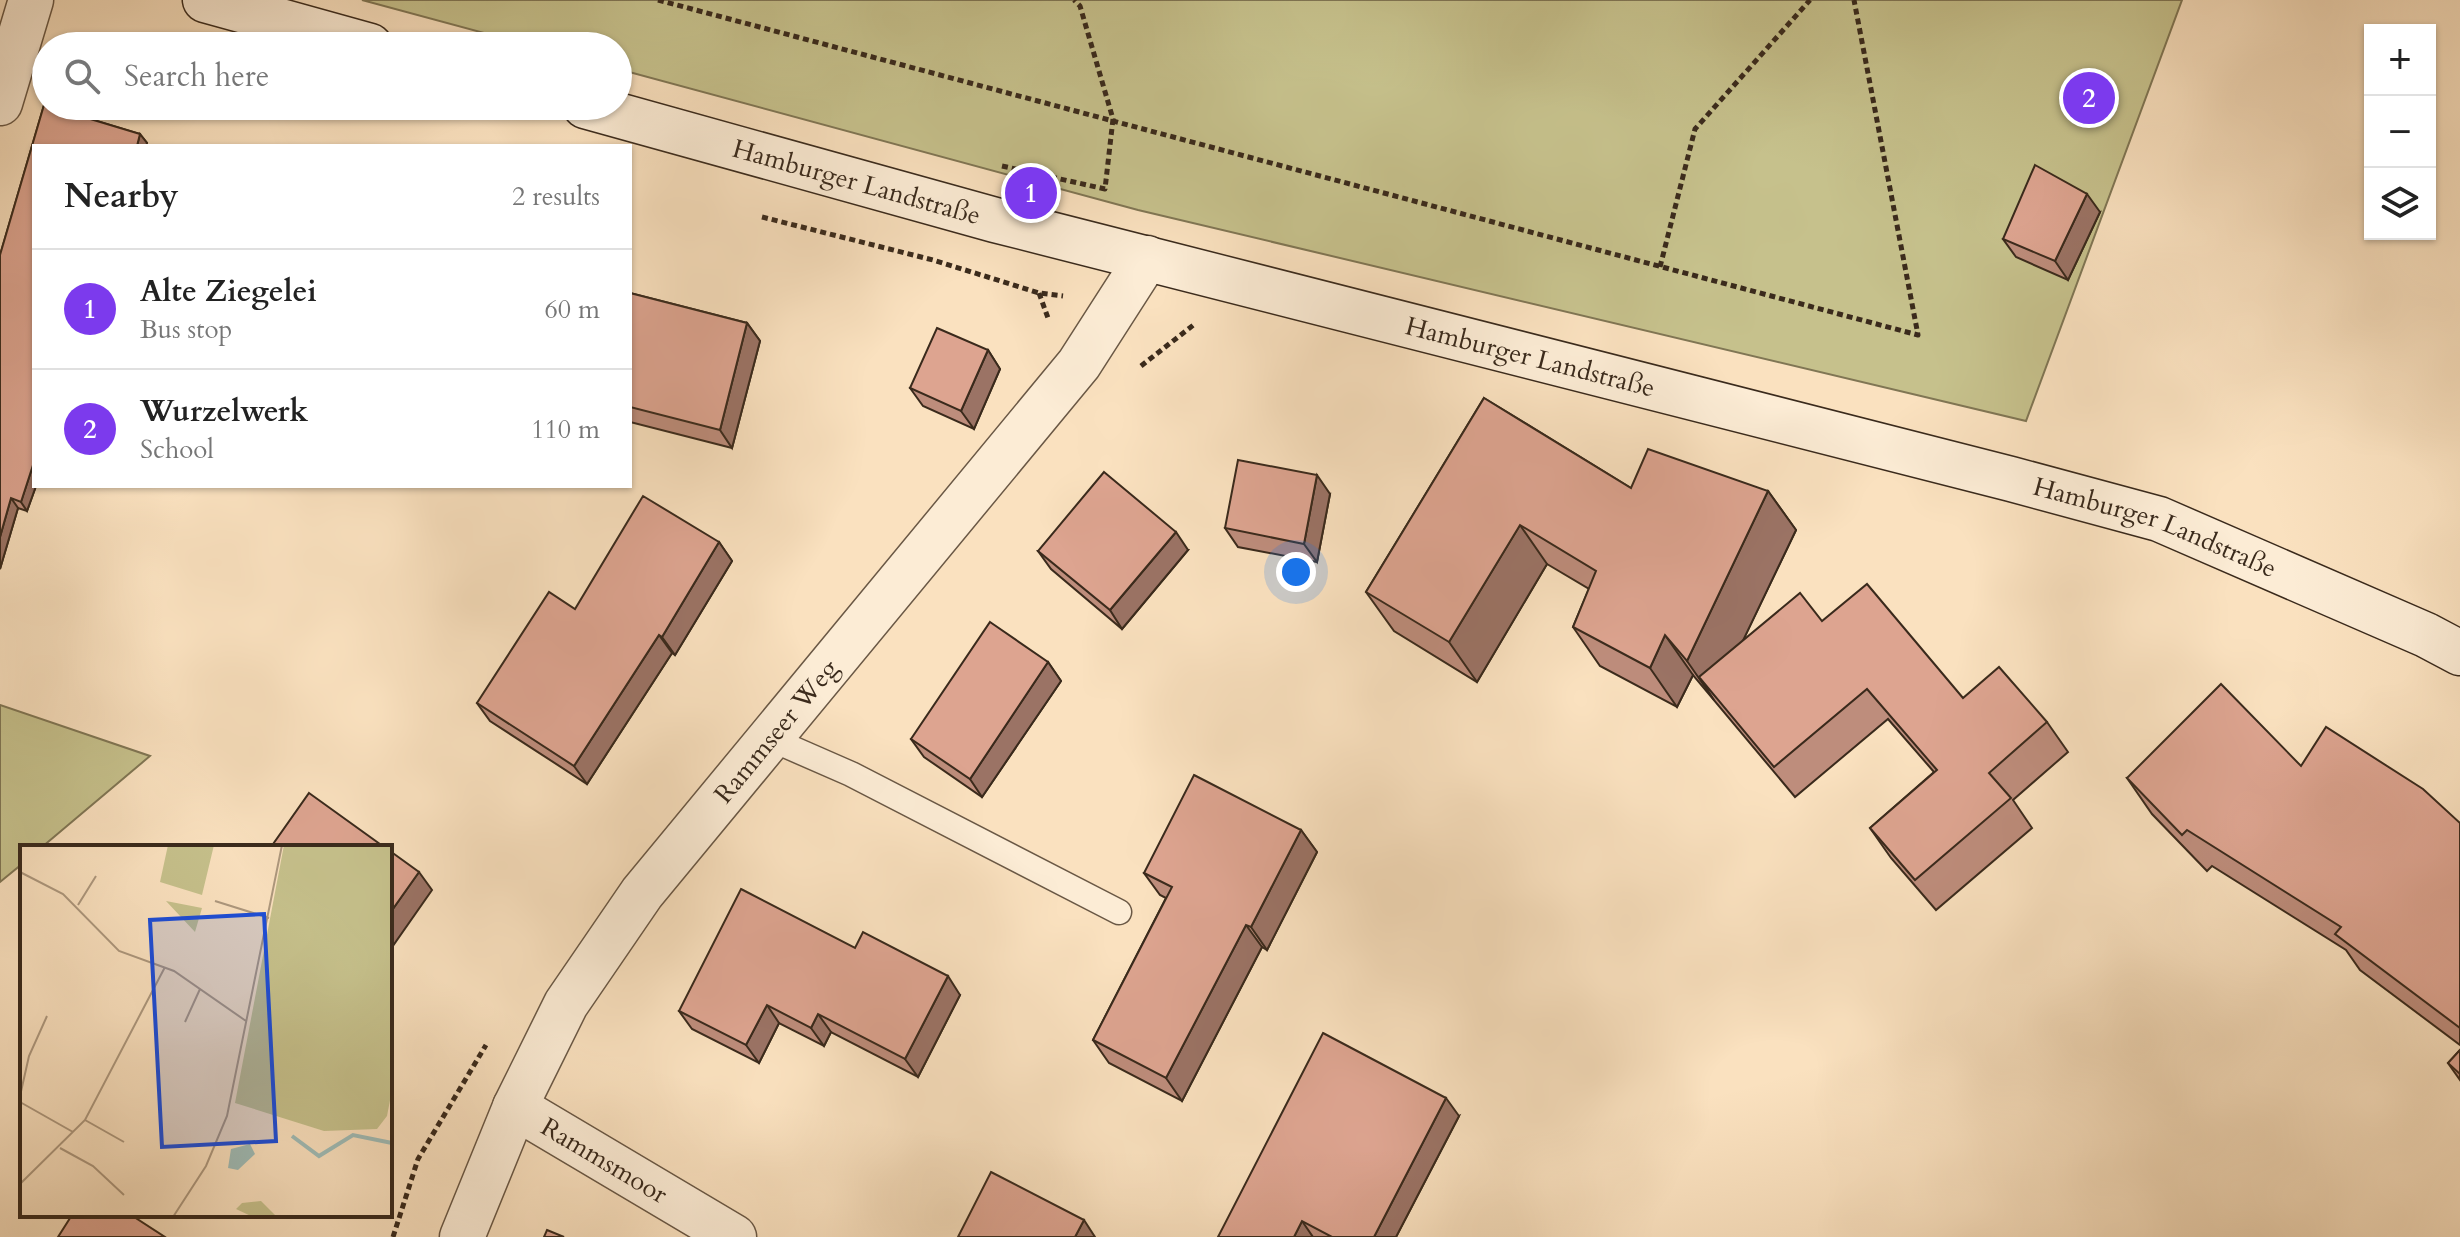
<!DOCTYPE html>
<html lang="en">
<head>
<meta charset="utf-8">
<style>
	:root { --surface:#fff; --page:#f2f2f2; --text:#222; --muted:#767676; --line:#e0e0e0; --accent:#7c3aed }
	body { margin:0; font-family:Cardo,serif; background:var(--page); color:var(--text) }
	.controls { position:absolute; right:24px; top:24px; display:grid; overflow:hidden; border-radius:0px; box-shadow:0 2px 6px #0004 }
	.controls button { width:72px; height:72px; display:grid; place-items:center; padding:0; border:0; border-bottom:2px solid var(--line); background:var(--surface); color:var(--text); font:40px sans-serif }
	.you { position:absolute; left:1296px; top:572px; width:28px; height:28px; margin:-20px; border:6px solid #fff; border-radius:50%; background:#1a73e8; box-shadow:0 0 0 12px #1a73e833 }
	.badge { display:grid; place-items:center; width:52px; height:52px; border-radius:50%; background:var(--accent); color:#fff; font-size:26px; font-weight:700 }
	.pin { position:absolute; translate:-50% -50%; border:4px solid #fff; box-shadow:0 2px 8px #0006 }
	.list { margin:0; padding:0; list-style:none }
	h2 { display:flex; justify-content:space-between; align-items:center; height:104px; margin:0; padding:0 32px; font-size:34px }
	h2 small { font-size:26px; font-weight:400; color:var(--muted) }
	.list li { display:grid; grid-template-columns:52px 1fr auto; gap:24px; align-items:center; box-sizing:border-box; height:120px; padding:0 32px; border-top:2px solid var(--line) }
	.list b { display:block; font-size:30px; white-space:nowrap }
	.list p { margin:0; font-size:26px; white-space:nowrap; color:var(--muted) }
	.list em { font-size:26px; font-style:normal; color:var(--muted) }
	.icon { flex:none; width:44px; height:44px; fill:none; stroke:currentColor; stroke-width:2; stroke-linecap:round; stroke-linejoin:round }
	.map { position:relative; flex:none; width:2460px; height:1237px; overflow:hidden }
	.search { position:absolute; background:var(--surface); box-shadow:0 2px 6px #0004; left:32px; top:32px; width:600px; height:88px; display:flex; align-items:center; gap:20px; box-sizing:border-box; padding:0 28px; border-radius:44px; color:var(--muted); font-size:30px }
	.panel { position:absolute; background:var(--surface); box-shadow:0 2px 6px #0004; left:32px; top:144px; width:600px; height:344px; border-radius:0px }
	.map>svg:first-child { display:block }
</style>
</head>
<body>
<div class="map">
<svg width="2460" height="1237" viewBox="0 0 2460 1237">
	<rect width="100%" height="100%" fill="#fae1bf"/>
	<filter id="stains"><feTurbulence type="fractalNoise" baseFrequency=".0025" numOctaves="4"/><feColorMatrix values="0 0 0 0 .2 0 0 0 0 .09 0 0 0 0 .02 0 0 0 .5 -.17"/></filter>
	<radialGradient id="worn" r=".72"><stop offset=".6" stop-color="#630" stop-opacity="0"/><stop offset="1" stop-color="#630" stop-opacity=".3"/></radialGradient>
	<g fill="#c6c18c" stroke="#807654" stroke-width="2">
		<path d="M362,0H2182L2026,421L1138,210L618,69V46H532Z"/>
		<path d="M0,705L150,756L42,847H22V864L0,882Z"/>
	</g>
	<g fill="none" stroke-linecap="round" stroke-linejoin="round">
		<g stroke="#6a5845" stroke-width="27">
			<path id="lane" d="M771,739L851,774L1119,912"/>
		</g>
		<g stroke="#6a5845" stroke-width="47">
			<g id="street">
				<path d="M0,103L31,0"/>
				<path id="s1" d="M515,1107L734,1237"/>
				<path id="s2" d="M462,1237L515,1107L566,1004L642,893L1079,364L1147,258"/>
			</g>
		</g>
		<g stroke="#3a2a1c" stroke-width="47">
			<g id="secondary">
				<path d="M205,0L370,46"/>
				<path id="s3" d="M585,106L995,220L2011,479L2159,519L2426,635L2460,653"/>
			</g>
		</g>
		<g stroke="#3a2a1c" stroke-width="5" stroke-dasharray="6 4" stroke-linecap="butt">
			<path d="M658,0L1918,335L1854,0"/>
			<path d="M1002,166L1105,189L1113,119L1080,6L1074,0"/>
			<path d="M762,217L933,260L1039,293L1063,296"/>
			<path d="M1660,267L1695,129L1810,0"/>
			<path d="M1039,293L1048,318"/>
			<path d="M1141,366L1196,323"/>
			<path d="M393,1237L418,1159L486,1045"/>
		</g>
		<use href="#lane" stroke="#fcecd5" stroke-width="24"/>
		<use href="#street" stroke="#fcecd5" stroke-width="44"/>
		<use href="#secondary" stroke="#fcecd5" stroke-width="44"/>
	</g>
	<g fill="#be8d7c" stroke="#3a2a1c" stroke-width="2">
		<path d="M44,105L140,134L147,143L146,146H34V486H36L27,511L18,508L0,569V255Z"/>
		<path d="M2100,212L2068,280L2016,257L2003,239Z"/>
		<path d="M630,293L747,323L760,341L732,448L630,422Z"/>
		<path d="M988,350L1000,369L974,429L923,406L910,388Z"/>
		<path d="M1484,398L1631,488L1768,491L1796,530L1743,640L1822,621L1963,698L2047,722L2068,752L2013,800L2032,828L1936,910L1891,858L1870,828L1934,772L1888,719L1795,797L1693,675L1677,707L1600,666L1573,627L1589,589L1547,564L1477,682L1394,631L1366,592Z"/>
		<path d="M1330,494L1317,562L1238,547L1225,528Z"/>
		<path d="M719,542L732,561L675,655L672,653L587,784L490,721L477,703L575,609Z"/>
		<path d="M1188,550L1122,629L1051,569L1038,551Z"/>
		<path d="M1048,662L1061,681L982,797L924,757L911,739Z"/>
		<path d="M2301,766L2460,823V1045L2360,970L2346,950L2212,866L2207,871L2152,814L2127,778Z"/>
		<path d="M1301,830L1317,852L1267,950L1262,947L1182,1101L1109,1063L1093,1040L1166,898L1160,895L1144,873Z"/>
		<path d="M855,948L960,995L918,1077L831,1032L824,1046L779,1023L759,1063L692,1029L679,1011Z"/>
		<path d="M2460,1050V1080L2448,1063Z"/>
		<path d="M1459,1116L1396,1237H1218Z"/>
	</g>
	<g fill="#9b7365" stroke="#3a2a1c" stroke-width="2">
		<path d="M140,134L147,143L146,146H137Z"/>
		<path d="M2087,194L2100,212L2068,280L2055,261Z"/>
		<path d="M747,323L760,341L732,448L720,430Z"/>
		<path d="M988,350L1000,369L974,429L961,411Z"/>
		<path d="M34,462V486H36L27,511L21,502Z"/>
		<path d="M1317,475L1330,494L1317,562L1304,544Z"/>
		<path d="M1768,491L1796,530L1716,697L1699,677L1714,700L1687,661Z"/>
		<path d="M11,498L18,508L0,569V537Z"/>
		<path d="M1520,525L1547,564L1477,682L1449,642Z"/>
		<path d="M1176,532L1188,550L1122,629L1110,610Z"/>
		<path d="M719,542L732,561L675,655L662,637Z"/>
		<path d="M659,635L672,653L587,784L574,766Z"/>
		<path d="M1665,635L1693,675L1677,707L1650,668Z"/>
		<path d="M1048,662L1061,681L982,797L970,779Z"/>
		<path d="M1301,830L1317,852L1267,950L1251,927Z"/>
		<path d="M419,872L432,890L390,950V913Z"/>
		<path d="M1246,925L1262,947L1182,1101L1166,1078Z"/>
		<path d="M948,976L960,995L918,1077L905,1059Z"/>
		<path d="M767,1005L779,1023L759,1063L746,1045Z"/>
		<path d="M818,1014L831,1032L824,1046L811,1028Z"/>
		<path d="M1446,1098L1459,1116L1396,1237H1374Z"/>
		<path d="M1084,1220L1095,1237H1075Z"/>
		<path d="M1302,1221L1313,1237H1294Z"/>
	</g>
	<g fill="#dda490" stroke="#3a2a1c" stroke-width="2">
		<path d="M44,105L140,134L137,146H34V462L21,502L11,498L0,537V255Z"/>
		<path d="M2035,165L2087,194L2055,261L2003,239Z"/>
		<path d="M630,293L747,323L720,430L630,407Z"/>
		<path d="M937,328L988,350L961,411L910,388Z"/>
		<path d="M1484,398L1631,488L1648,449L1768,491L1687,661L1665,635L1650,668L1573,627L1596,571L1520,525L1449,642L1366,592Z"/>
		<path d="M1238,460L1317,475L1304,544L1225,528Z"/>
		<path d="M1104,472L1176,532L1110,610L1038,551Z"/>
		<path d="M643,496L719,542L662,637L659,635L574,766L477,703L549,592L575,609Z"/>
		<path d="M1867,584L1963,698L1999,667L2047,722L1989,773L2011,798L1915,880L1870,828L1937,770L1867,689L1774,767L1699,677L1800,593L1822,621Z"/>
		<path d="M990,622L1048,662L970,779L911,739Z"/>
		<path d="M2221,684L2301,766L2326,727L2423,789L2460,823V1028L2335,934L2341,927L2187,830L2182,835L2127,778Z"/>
		<path d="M1194,775L1301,830L1251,927L1246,925L1166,1078L1093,1040L1172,887L1144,873Z"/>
		<path d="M309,793L384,847H271Z"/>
		<path d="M390,851L419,872L390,913Z"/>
		<path d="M741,889L855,948L863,932L948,976L905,1059L818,1014L811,1028L767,1005L746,1045L679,1011Z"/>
		<path d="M1323,1033L1446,1098L1374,1237H1332L1302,1221L1294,1237H1218Z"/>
		<path d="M2460,1050V1074L2448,1063Z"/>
		<path d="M991,1172L1084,1220L1075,1237H958Z"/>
		<path d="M72,1215H131L165,1237H58Z"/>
		<path d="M547,1230L564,1237H544Z"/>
	</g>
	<g text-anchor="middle" stroke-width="8" stroke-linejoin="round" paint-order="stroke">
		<g font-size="26" fill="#3a2a1c" stroke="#fcecd5">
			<text dy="9" stroke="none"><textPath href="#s3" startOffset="282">Hamburger Landstraße</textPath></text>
			<text dy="9" stroke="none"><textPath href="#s3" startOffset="978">Hamburger Landstraße</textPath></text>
			<text dy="9" stroke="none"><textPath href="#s3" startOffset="1626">Hamburger Landstraße</textPath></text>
			<text dy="9" stroke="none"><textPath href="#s2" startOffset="600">Rammseer Weg</textPath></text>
			<text dy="9" stroke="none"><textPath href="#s1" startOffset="104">Rammsmoor</textPath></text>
		</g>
	</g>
	<g transform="translate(20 845)">
		<rect width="372" height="372" fill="#fae1bf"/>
		<path d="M148,0H194L182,50L140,37ZM264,0H372V245L367,271L357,284L304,286L215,258ZM146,56L182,63L175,87ZM241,356L257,372H233L216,364L222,358Z" fill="#c6c18c"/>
		<path d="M230,299L235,309L218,325L208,323L211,304Z" fill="#9fbcb7"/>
		<path fill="none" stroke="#9fbcb7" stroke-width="4" d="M272,291L299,311L333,290L372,298"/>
		<path fill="none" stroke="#ad987e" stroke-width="2" d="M0,27L43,49L99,106L154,126L226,176M195,56L249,73M58,60L76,31M165,177L180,144M0,251L9,211L27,171M0,257L53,287M65,275L104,297M40,303L73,321L104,350M0,339L65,275L145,122M153,372L186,321L207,271L262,0"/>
		<path fill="#1d4ed8" fill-opacity="0.15" stroke="#1d4ed8" stroke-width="4" d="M244,69L256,296L142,302L130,75Z"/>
		<rect width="372" height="372" fill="none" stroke="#3a2a1c" stroke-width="4"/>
	</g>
	<rect width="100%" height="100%" filter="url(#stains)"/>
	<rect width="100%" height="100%" fill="url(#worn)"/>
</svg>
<div class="controls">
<button>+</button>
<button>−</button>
<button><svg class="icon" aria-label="layers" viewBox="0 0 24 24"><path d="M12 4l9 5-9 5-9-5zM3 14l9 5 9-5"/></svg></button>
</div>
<div class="you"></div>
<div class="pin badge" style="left:1031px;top:193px">1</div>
<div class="pin badge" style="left:2089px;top:98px">2</div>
<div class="search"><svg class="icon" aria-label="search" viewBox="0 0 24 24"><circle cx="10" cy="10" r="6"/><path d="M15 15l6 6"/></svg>Search here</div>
<section class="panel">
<h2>Nearby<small>2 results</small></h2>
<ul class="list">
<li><span class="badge">1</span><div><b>Alte Ziegelei</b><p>Bus stop</p></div><em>60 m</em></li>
<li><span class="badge">2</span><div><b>Wurzelwerk</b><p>School</p></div><em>110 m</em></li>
</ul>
</section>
</div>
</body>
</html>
